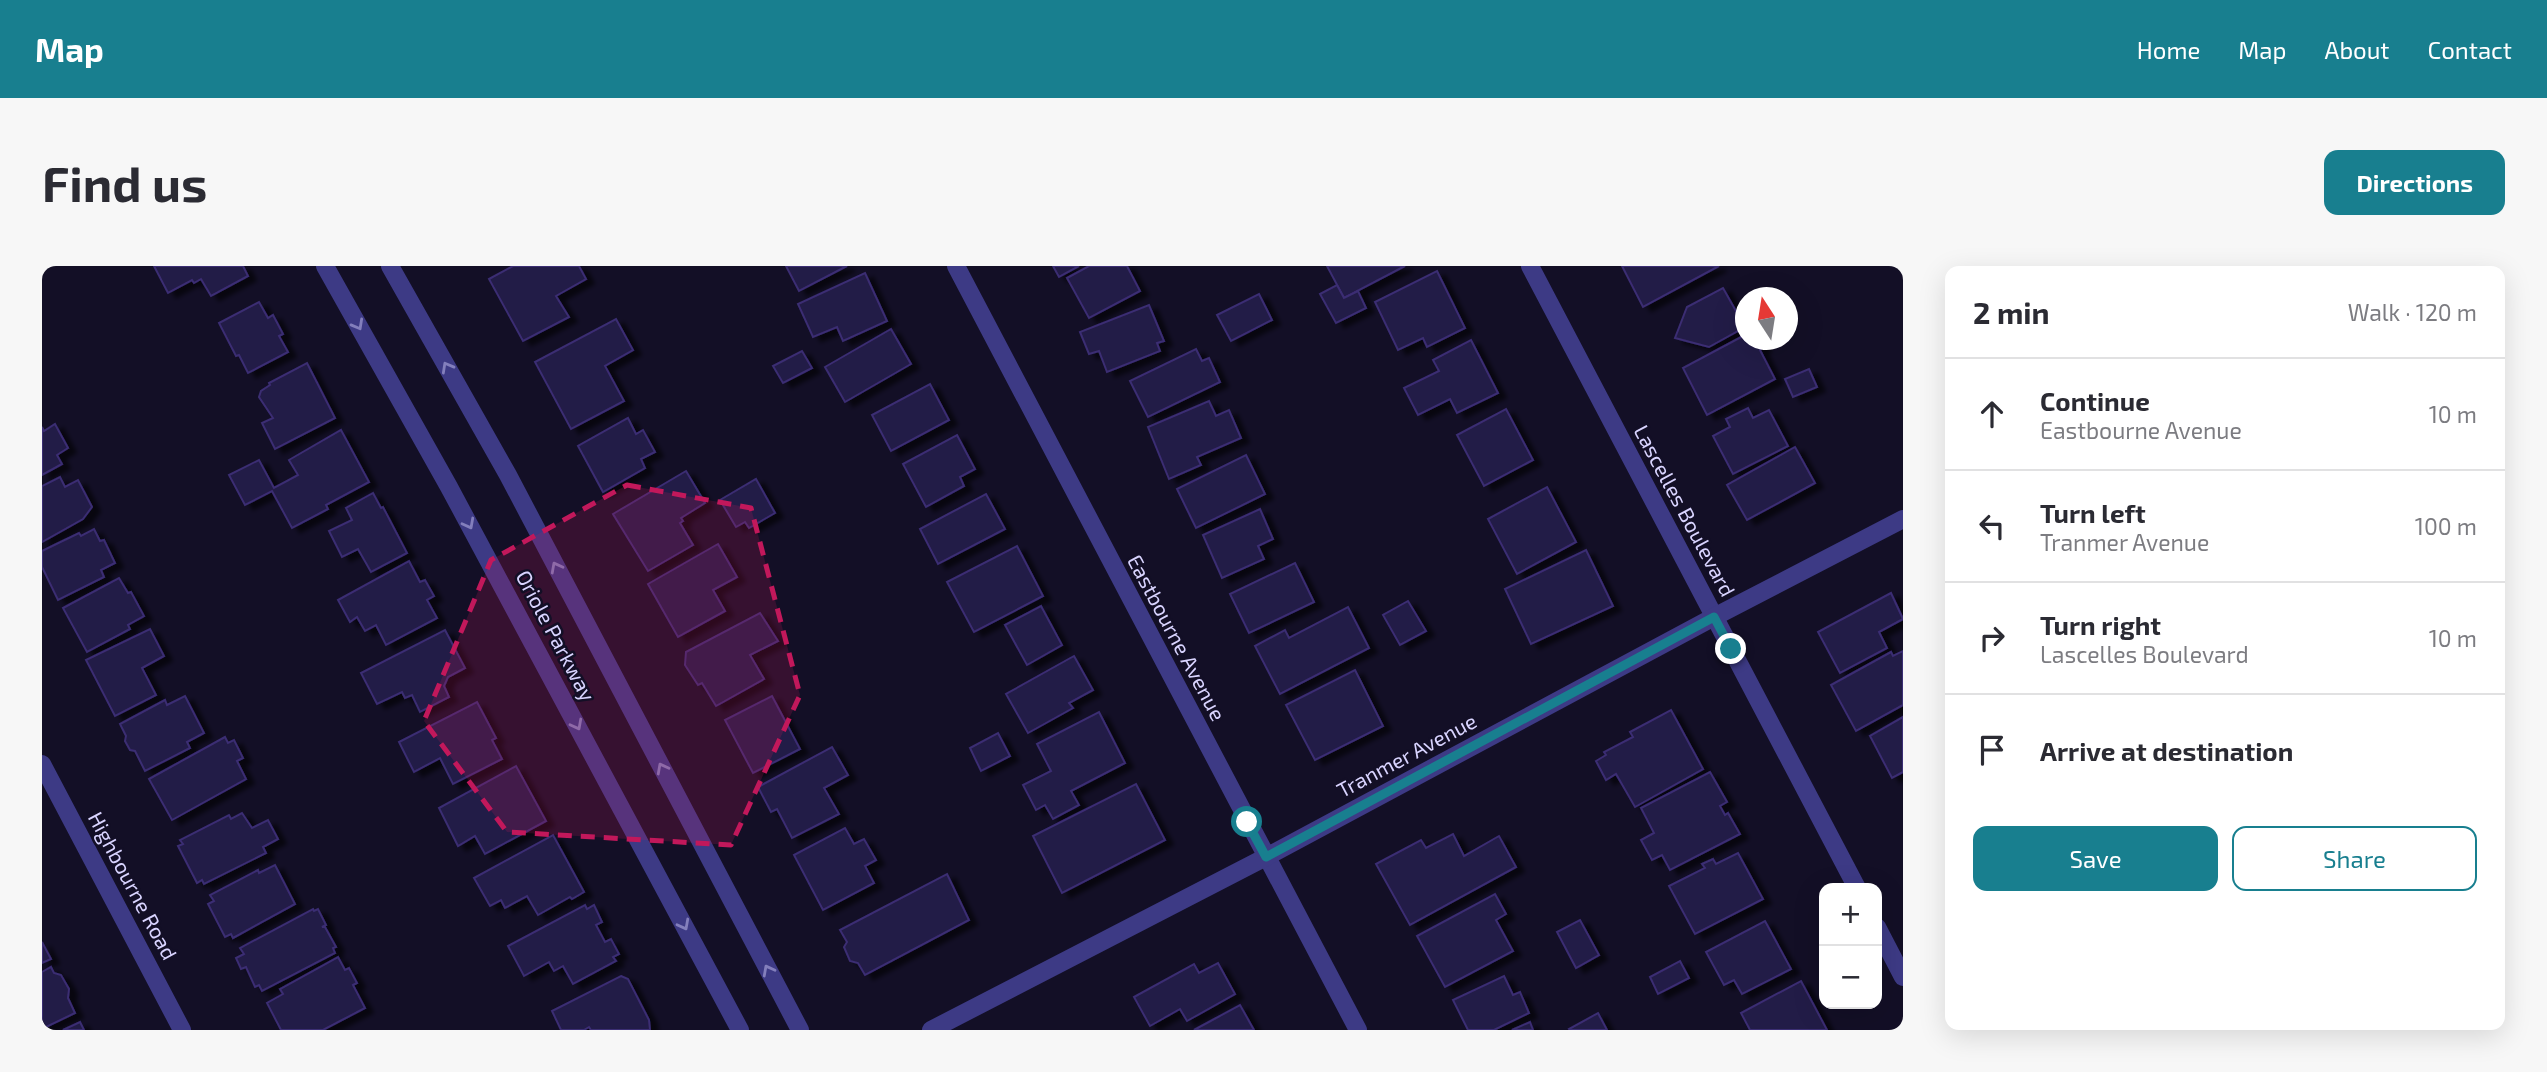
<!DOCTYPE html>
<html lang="en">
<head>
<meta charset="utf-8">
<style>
	:root { --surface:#fff; --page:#f7f7f7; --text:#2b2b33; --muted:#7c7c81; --line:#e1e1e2; --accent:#187f8f }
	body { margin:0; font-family:"Exo 2",sans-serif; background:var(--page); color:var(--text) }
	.controls { position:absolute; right:21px; bottom:21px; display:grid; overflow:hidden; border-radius:14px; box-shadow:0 7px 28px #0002 }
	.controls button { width:63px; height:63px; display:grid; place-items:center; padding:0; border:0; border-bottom:2px solid var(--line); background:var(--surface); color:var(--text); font:35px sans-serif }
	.compass { position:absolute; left:1693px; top:21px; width:63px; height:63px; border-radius:50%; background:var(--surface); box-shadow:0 7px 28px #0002; rotate:348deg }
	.stop { position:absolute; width:21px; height:21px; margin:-16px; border:5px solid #187f8f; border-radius:50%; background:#fff }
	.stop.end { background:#187f8f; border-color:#fff; box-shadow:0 2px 7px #0008 }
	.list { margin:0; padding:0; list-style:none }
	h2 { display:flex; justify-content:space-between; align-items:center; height:91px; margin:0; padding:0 28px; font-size:30px }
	h2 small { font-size:23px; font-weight:400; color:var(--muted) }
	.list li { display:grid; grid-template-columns:46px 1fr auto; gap:21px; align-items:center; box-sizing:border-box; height:112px; padding:0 28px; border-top:2px solid var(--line) }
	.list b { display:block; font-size:26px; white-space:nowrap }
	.list p { margin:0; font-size:23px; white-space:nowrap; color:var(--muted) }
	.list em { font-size:23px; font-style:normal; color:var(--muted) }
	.actions { display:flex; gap:14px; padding:21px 28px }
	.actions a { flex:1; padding:16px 0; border:2px solid var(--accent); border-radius:14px; text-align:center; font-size:24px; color:var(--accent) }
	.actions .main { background:var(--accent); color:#fff }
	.icon { flex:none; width:38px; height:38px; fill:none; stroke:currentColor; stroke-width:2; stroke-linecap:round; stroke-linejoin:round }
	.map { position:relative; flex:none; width:1861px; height:764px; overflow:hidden; border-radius:14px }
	header { display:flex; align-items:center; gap:42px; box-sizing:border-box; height:98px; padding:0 35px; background:var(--accent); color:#fff }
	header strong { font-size:33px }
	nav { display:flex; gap:38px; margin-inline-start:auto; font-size:24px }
	.intro { display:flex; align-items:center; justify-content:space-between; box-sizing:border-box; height:168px; padding:0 42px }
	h1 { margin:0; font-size:49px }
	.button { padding:18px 32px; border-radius:14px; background:var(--accent); color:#fff; font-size:24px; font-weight:700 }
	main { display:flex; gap:42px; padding:0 42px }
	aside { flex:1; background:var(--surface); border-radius:14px; box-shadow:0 7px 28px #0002 }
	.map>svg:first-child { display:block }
</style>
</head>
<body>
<header>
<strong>Map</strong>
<nav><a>Home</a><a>Map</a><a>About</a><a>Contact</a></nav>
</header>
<div class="intro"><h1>Find us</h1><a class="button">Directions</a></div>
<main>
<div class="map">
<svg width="1861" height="764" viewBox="0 0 1861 764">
	<defs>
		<filter id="shadow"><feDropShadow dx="8" dy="4.5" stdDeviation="2" flood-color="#0009"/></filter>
	</defs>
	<rect width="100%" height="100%" fill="#130f26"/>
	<g fill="#241b47" stroke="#3b2d73" stroke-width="2" filter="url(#shadow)">
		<path d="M112,0H201L206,10L169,30L159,13L152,17L150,14L126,27Z"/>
		<path d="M471,0H537L544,13L514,30L527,51L481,75L447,13Z"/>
		<path d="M744,0H805L757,25Z"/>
		<path d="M1011,0H1037L1017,11Z"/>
		<path d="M1047,0H1085L1098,25L1047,52L1025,12Z"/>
		<path d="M1285,0H1363L1302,32Z"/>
		<path d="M1580,0H1677L1601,41Z"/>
		<path d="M1395,5L1423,62L1385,81L1381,72L1356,84L1333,36Z"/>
		<path d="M823,7L845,55L801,75L795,61L771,71L756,38Z"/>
		<path d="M1295,19L1302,32L1316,25L1324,42L1294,57L1278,28Z"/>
		<path d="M1681,22L1703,61L1667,81L1633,72L1645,41Z"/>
		<path d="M1217,28L1230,54L1189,75L1175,49Z"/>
		<path d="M217,36L226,52L231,49L241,68L237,70L246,86L206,107L197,89L194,90L177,57Z"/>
		<path d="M1107,39L1122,75L1115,77L1118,85L1065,106L1057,85L1047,88L1038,66Z"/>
		<path d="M574,53L591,84L563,100L582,135L529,163L493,96Z"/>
		<path d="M849,63L869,98L803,136L783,101Z"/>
		<path d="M1703,69V74H1718L1721,79L1718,84L1733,113L1665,149L1641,102Z"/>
		<path d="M1429,74L1456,127L1415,147L1408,133L1376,149L1362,122L1397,105L1391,94Z"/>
		<path d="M1154,83L1160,95L1167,92L1178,116L1106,151L1088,115Z"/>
		<path d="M760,85L770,102L741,117L731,100Z"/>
		<path d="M265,97L293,152L233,183L220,157L231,152L217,131L219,125L228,119L227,117Z"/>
		<path d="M1767,103L1775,121L1751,131L1743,113Z"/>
		<path d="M888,118L907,154L849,185L830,149Z"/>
		<path d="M1167,135L1174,150L1187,144L1199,172L1155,191L1159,199L1127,213L1106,161Z"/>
		<path d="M1706,142L1711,152L1727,144L1746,180L1691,208L1671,170L1688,161L1684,153Z"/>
		<path d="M1464,143L1491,194L1442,220L1415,169Z"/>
		<path d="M586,152L594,168L601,164L613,186L599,193L603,202L561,226L536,180Z"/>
		<path d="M13,158L26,182L15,189L20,198L0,209V161L2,165Z"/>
		<path d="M299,164L327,216L284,239L286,243L250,262L230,225L203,239L187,209L217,194L232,222L256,209L247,194Z"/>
		<path d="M915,169L933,203L918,211L922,220L884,241L861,198Z"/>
		<path d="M1753,181L1773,217L1705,254L1685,219Z"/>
		<path d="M1204,189L1223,228L1154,262L1135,223Z"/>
		<path d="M644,205L663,237L639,252L641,255L638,257L651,279L606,305L571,248Z"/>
		<path d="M18,211L23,221L36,214L50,241L41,253L0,276V220Z"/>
		<path d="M714,213L733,247L707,262L703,256L694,261L678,234Z"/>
		<path d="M1505,221L1534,276L1475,308L1446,253Z"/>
		<path d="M331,227L339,242L341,241L365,287L329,306L316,283L300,291L287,265L310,254L304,242Z"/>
		<path d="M944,228L963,263L896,298L878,263Z"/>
		<path d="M1218,243L1231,273L1216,280L1222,293L1180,312L1161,269Z"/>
		<path d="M52,263L58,275L62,274L73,297L59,304L62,311L16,334L0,301V285L37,267L39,270Z"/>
		<path d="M676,278L695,311L671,324L683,345L636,371L606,318Z"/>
		<path d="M975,280L1001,330L932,366L905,316Z"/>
		<path d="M1544,284L1571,340L1489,378L1463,323Z"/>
		<path d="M367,295L378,316L383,314L392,330L385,334L395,352L344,379L334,359L323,365L315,351L308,356L296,334Z"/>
		<path d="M1253,297L1272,336L1207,367L1188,328Z"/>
		<path d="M77,312L86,327L89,326L102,350L86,359L88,363L45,386L21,342Z"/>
		<path d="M1849,327L1861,353L1837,366L1845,382L1798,407L1776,366Z"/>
		<path d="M1366,335L1384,365L1358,379L1341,349Z"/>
		<path d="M999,340L1020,379L985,399L963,359Z"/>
		<path d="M1306,341L1327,382L1238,428L1213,380L1243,364L1247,372Z"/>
		<path d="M718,347L736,375L708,389L722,413L674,440L660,417L656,419L643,399L644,386Z"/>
		<path d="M108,363L122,390L100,402L114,429L73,450L44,394Z"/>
		<path d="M403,364L423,402L406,411L402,420L407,431L378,446L370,429L363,432L360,426L335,438L319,407Z"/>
		<path d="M1861,385V439L1814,465L1789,419L1849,386L1851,390Z"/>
		<path d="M1032,390L1051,424L1027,437L1031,442L986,467L964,428Z"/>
		<path d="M1313,404L1341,460L1273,494L1244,439Z"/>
		<path d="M143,430L162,467L145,476L148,482L103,505L93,485L88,484L83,475L84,470L78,458L123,434L125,439Z"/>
		<path d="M730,430L758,483L711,507L683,454Z"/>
		<path d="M435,436L454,472L450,474L460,493L411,518L398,492L372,506L357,476Z"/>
		<path d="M1629,444L1661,503L1593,541L1574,508L1564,514L1554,495L1564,489L1562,486L1591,471L1588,466Z"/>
		<path d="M1057,446L1083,497L1029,525L1037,539L1011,553L1003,539L994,544L981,519L1009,505L995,478Z"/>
		<path d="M1861,451V506L1850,512L1828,470Z"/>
		<path d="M956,467L968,490L939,505L928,482Z"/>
		<path d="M183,471L186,477L192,474L201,492L195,495L204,513L130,554L107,513Z"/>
		<path d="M790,481L806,509L782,522L797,548L750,572L735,543L729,546L716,521Z"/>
		<path d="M474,500L504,555L443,588L433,570L416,580L397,542Z"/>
		<path d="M1668,506L1685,536L1678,540L1683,549L1686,547L1698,568L1628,604L1620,589L1610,594L1599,574L1612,567L1599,542Z"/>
		<path d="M1094,518L1123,574L1020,627L991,570Z"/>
		<path d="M200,547L210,562L226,554L236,573L221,581L224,587L162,618L160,614L155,617L136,580L141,578L138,574L187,549L189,553Z"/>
		<path d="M803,562L812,578L822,573L834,594L823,600L832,617L781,644L752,589Z"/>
		<path d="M1411,568L1422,590L1457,570L1474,601L1368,659L1334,598L1379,574L1384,582Z"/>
		<path d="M511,569L542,626L530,633L528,631L496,649L485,630L463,642L459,634L448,640L432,612Z"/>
		<path d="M1696,587L1721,633L1653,668L1627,620L1663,602L1660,598L1671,593L1674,598Z"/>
		<path d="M233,599L253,638L191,672L189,668L183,671L166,638L172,635L168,629L216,604L217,607Z"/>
		<path d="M905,608L927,654L823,709L816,697L808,695L802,681L805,676L798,664Z"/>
		<path d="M1453,628L1464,648L1454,654L1471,685L1403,721L1375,670Z"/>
		<path d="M543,639L545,643L552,639L560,656L554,659L563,676L569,673L577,688L571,691L574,695L531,718L521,700L512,705L507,696L482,710L466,680Z"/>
		<path d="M271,643L272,645L276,643L284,659L280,661H283L294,681L291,682L293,687L220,725L217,719L213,721L204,701L199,703L194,692L202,688L198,682Z"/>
		<path d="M1538,654L1557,689L1534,702L1515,666Z"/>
		<path d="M1723,655L1749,703L1700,728L1692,714L1682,719L1664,686Z"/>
		<path d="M0,676L9,693L0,697Z"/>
		<path d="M296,691L303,704L307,702L315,717L311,719L323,742L281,764H239L225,737L241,728L238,723Z"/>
		<path d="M1638,695L1647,712L1616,728L1608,711Z"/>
		<path d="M1176,697L1193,728L1145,755L1138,743L1108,760L1092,731L1152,698L1157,707Z"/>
		<path d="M9,701L12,707L19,709L27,723L26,732L33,747L0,763V706Z"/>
		<path d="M579,710L586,713L607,754L608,764H549L547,761L542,764H519L510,745Z"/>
		<path d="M1462,710L1471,729L1478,726L1487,747L1452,764H1426L1411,734Z"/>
		<path d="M1759,715L1785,764H1708L1699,747Z"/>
		<path d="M1198,739L1212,764H1152Z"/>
		<path d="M1556,747L1565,764H1528L1527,763Z"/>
		<path d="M38,756L42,764H21Z"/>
		<path d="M1488,756L1491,764H1470Z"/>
	</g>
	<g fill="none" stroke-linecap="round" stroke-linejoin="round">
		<g stroke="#3d3a85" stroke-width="18">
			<path d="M914,0L1316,764"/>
			<path d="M1488,0L1815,622"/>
			<path d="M0,498L140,764"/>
			<path d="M1835,661L1861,711"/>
			<path d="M889,764L1224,591L1672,351L1861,253"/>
		</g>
		<g stroke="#3d3a85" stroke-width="18">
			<path d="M283,0L407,221L698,764"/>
			<path d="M348,0L466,209L758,764"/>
		</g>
	</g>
	<defs><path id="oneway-chevron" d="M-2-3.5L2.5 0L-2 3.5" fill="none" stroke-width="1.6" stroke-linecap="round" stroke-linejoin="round" transform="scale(1.75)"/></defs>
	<g stroke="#837fbc">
		<use href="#oneway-chevron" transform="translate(316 59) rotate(61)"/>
		<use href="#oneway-chevron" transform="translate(405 101) rotate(-119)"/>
		<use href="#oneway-chevron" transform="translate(427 258) rotate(62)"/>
		<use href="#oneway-chevron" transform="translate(514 301) rotate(-118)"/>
		<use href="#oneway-chevron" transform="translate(535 459) rotate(62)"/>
		<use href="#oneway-chevron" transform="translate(620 502) rotate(-118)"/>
		<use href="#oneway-chevron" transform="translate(642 659) rotate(62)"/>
		<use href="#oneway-chevron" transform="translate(726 704) rotate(-118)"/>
	</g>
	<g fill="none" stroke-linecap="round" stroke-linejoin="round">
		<path stroke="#187f8f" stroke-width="9" d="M1205,556L1224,591L1672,351L1689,383"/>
	</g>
	<path fill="#c2185b" fill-opacity="0.2" stroke="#c2185b" stroke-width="5" stroke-dasharray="14 9" stroke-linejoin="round" d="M585,219L709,242L758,429L689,579L465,566L382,455L449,294Z"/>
	<g text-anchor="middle" stroke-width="5" stroke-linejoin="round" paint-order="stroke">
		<g font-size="21" fill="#d9d4ff" stroke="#130f26">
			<text transform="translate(1642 245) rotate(62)" y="7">Lascelles Boulevard</text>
			<text transform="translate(513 370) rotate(62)" y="7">Oriole Parkway</text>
			<text transform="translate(1134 372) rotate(62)" y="7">Eastbourne Avenue</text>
			<text transform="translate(1365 490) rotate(-28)" y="7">Tranmer Avenue</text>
			<text transform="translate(90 620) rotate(62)" y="7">Highbourne Road</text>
		</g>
	</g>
</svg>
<div class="controls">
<button>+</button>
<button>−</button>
</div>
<svg class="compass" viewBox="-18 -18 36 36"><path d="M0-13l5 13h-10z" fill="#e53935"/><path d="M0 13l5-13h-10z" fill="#7c7c81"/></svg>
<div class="stop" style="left:1205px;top:556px"></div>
<div class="stop end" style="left:1689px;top:383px"></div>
</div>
<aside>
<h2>2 min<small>Walk · 120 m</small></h2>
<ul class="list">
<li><svg class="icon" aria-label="ahead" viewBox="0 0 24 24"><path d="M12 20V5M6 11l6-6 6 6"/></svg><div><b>Continue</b><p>Eastbourne Avenue</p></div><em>10 m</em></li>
<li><svg class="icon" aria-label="left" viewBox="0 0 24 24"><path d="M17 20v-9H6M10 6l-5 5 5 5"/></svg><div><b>Turn left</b><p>Tranmer Avenue</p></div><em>100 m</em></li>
<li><svg class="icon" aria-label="right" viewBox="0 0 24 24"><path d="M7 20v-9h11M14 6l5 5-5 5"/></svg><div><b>Turn right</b><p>Lascelles Boulevard</p></div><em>10 m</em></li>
<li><svg class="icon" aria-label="arrive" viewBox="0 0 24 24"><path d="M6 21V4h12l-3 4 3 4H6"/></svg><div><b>Arrive at destination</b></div></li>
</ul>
<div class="actions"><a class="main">Save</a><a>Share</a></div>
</aside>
</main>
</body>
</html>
